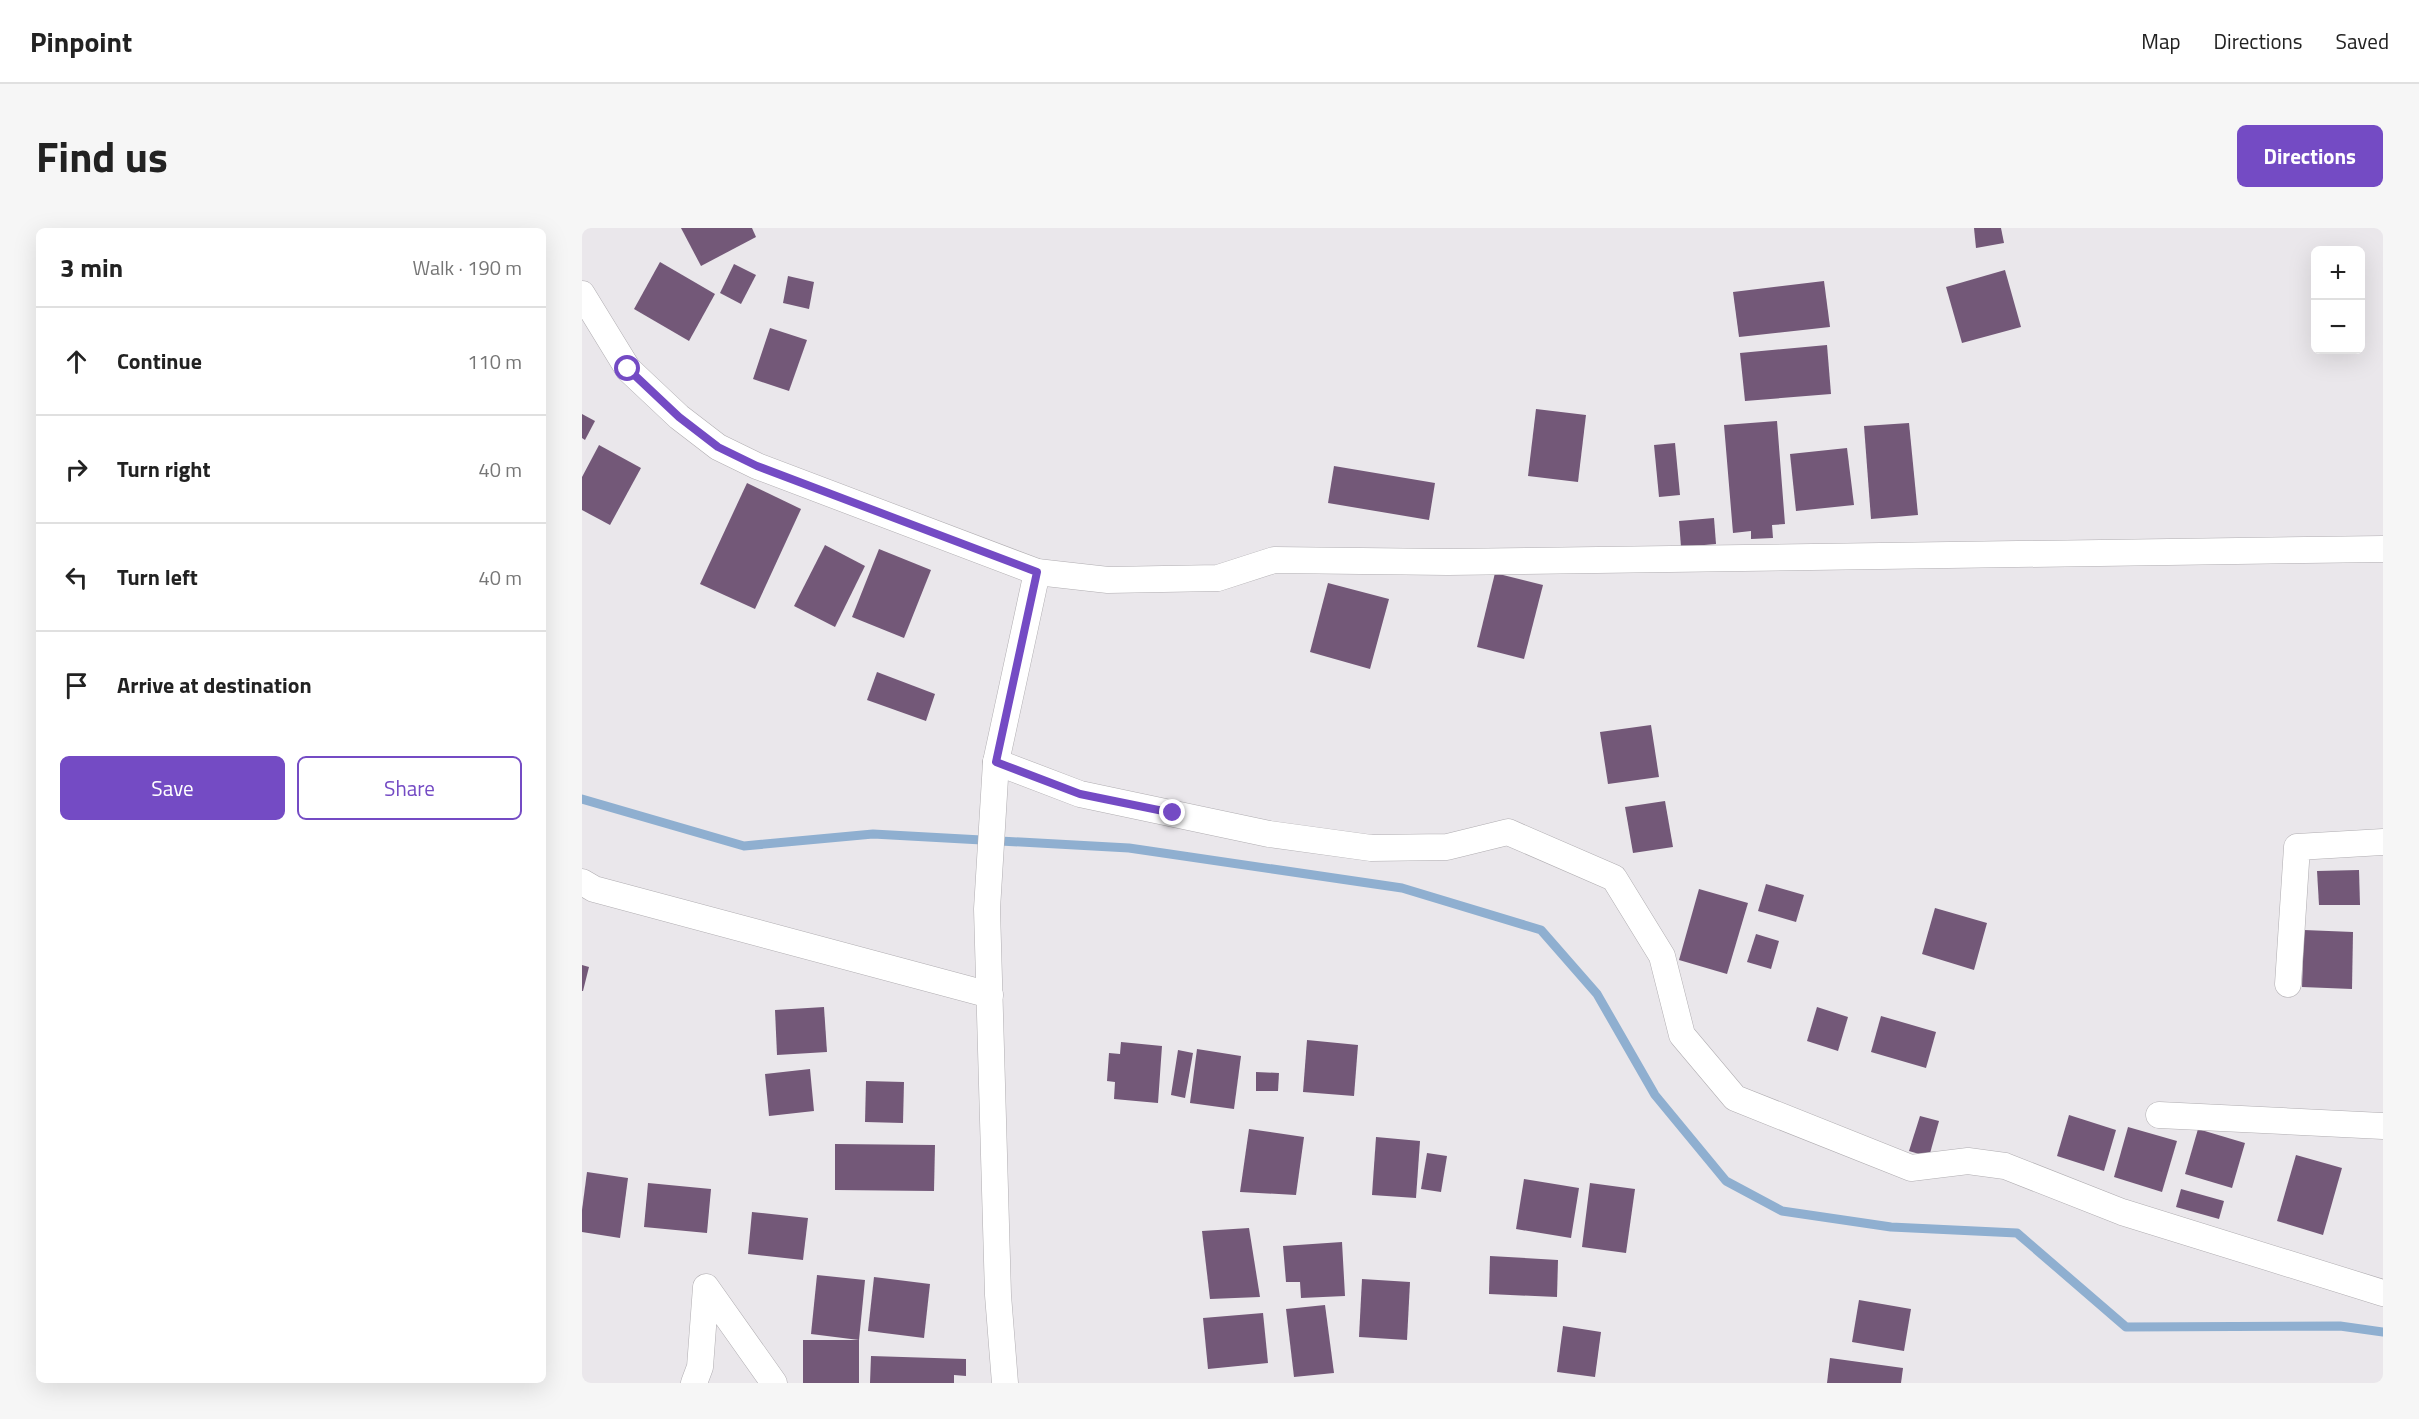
<!DOCTYPE html>
<html lang="en">
<head>
<meta charset="utf-8">
<style>
	:root { --surface:#fff; --page:#f6f6f6; --text:#222; --muted:#767676; --line:#e0e0e0; --accent:#744bc4 }
	body { margin:0; font-family:"Titillium Web",sans-serif; background:var(--page); color:var(--text) }
	.controls { position:absolute; right:18px; top:18px; display:grid; overflow:hidden; border-radius:9px; box-shadow:0 6px 24px #0002 }
	.controls button { width:54px; height:54px; display:grid; place-items:center; padding:0; border:0; border-bottom:2px solid var(--line); background:var(--surface); color:var(--text); font:30px sans-serif }
	.stop { position:absolute; width:18px; height:18px; margin:-14px; border:4px solid #744bc4; border-radius:50%; background:#fff }
	.stop.end { background:#744bc4; border-color:#fff; box-shadow:0 2px 6px #0008 }
	.list { margin:0; padding:0; list-style:none }
	h2 { display:flex; justify-content:space-between; align-items:center; height:78px; margin:0; padding:0 24px; font-size:26px }
	h2 small { font-size:20px; font-weight:400; color:var(--muted) }
	.list li { display:grid; grid-template-columns:39px 1fr auto; gap:18px; align-items:center; box-sizing:border-box; height:108px; padding:0 24px; border-top:2px solid var(--line) }
	.list b { display:block; font-size:22px; white-space:nowrap }
	.list em { font-size:20px; font-style:normal; color:var(--muted) }
	.actions { display:flex; gap:12px; padding:18px 24px }
	.actions a { flex:1; padding:14px 0; border:2px solid var(--accent); border-radius:9px; text-align:center; font-size:21px; color:var(--accent) }
	.actions .main { background:var(--accent); color:#fff }
	.icon { flex:none; width:33px; height:33px; fill:none; stroke:currentColor; stroke-width:2; stroke-linecap:round; stroke-linejoin:round }
	.map { position:relative; flex:none; width:1801px; height:1155px; overflow:hidden; border-radius:9px }
	header { display:flex; align-items:center; gap:36px; box-sizing:border-box; height:84px; padding:0 30px; background:var(--surface); border-bottom:2px solid var(--line) }
	header strong { font-size:28px }
	nav { display:flex; gap:33px; margin-inline-start:auto; font-size:21px }
	.intro { display:flex; align-items:center; justify-content:space-between; box-sizing:border-box; height:144px; padding:0 36px }
	h1 { margin:0; font-size:42px }
	.button { padding:15px 27px; border-radius:9px; background:var(--accent); color:#fff; font-size:21px; font-weight:700 }
	main { display:flex; gap:36px; padding:0 36px }
	aside { flex:1; background:var(--surface); border-radius:9px; box-shadow:0 6px 24px #0002 }
	.map>svg:first-child { display:block }
</style>
</head>
<body>
<header>
<strong>Pinpoint</strong>
<nav><a>Map</a><a>Directions</a><a>Saved</a></nav>
</header>
<div class="intro"><h1>Find us</h1><a class="button">Directions</a></div>
<main>
<aside>
<h2>3 min<small>Walk · 190 m</small></h2>
<ul class="list">
<li><svg class="icon" aria-label="ahead" viewBox="0 0 24 24"><path d="M12 20V5M6 11l6-6 6 6"/></svg><div><b>Continue</b></div><em>110 m</em></li>
<li><svg class="icon" aria-label="right" viewBox="0 0 24 24"><path d="M7 20v-9h11M14 6l5 5-5 5"/></svg><div><b>Turn right</b></div><em>40 m</em></li>
<li><svg class="icon" aria-label="left" viewBox="0 0 24 24"><path d="M17 20v-9H6M10 6l-5 5 5 5"/></svg><div><b>Turn left</b></div><em>40 m</em></li>
<li><svg class="icon" aria-label="arrive" viewBox="0 0 24 24"><path d="M6 21V4h12l-3 4 3 4H6"/></svg><div><b>Arrive at destination</b></div></li>
</ul>
<div class="actions"><a class="main">Save</a><a>Share</a></div>
</aside>
<div class="map">
<svg width="1801" height="1155" viewBox="0 0 1801 1155">
	<rect width="100%" height="100%" fill="#eae7eb"/>
	<g fill="none" stroke-linecap="round" stroke-linejoin="round">
		<path stroke="#8fafd0" stroke-width="9" d="M0,571L162,618L291,606L547,620L820,660L959,702L1015,766L1073,867L1144,953L1200,983L1309,999L1435,1005L1544,1099L1758,1098L1801,1104"/>
	</g>
	<g fill="#735878">
		<path d="M99,0H170L174,9L119,38Z"/>
		<path d="M1392,0H1419L1422,15L1394,20Z"/>
		<path d="M78,34L133,66L107,113L52,81Z"/>
		<path d="M152,36L174,47L159,76L138,65Z"/>
		<path d="M1423,42L1439,99L1380,115L1364,59Z"/>
		<path d="M206,48L232,54L227,81L201,75Z"/>
		<path d="M1242,53L1248,99L1157,109L1151,64Z"/>
		<path d="M188,100L225,112L207,163L171,151Z"/>
		<path d="M1245,117L1249,166L1163,173L1158,125Z"/>
		<path d="M954,181L1004,187L996,254L946,248Z"/>
		<path d="M0,186L13,193L3,212L0,210Z"/>
		<path d="M1195,193L1203,296L1190,297L1191,310L1169,311V303L1151,305L1142,197Z"/>
		<path d="M1327,195L1336,287L1289,291L1282,198Z"/>
		<path d="M1093,215L1098,267L1077,269L1072,217Z"/>
		<path d="M17,217L59,240L28,297L0,282V249Z"/>
		<path d="M1265,220L1272,277L1214,283L1208,226Z"/>
		<path d="M752,238L853,255L847,292L746,275Z"/>
		<path d="M165,255L219,281L173,381L118,356Z"/>
		<path d="M1132,290L1134,316L1099,319L1097,293Z"/>
		<path d="M243,317L283,338L253,399L212,378Z"/>
		<path d="M297,321L349,342L322,410L270,389Z"/>
		<path d="M913,345L961,357L942,431L895,419Z"/>
		<path d="M746,355L807,371L788,441L728,424Z"/>
		<path d="M295,444L353,466L344,493L285,472Z"/>
		<path d="M1069,497L1077,549L1026,556L1018,504Z"/>
		<path d="M1083,573L1091,619L1051,625L1043,579Z"/>
		<path d="M1777,642L1778,677H1737L1735,643Z"/>
		<path d="M1184,656L1222,667L1214,694L1176,683Z"/>
		<path d="M1117,661L1166,675L1145,746L1097,732Z"/>
		<path d="M1353,680L1405,695L1392,742L1340,726Z"/>
		<path d="M1722,702L1771,704L1770,761L1720,759Z"/>
		<path d="M1174,706L1197,713L1189,741L1165,734Z"/>
		<path d="M0,737L7,739L1,763H0Z"/>
		<path d="M242,779L245,824L195,827L193,782Z"/>
		<path d="M1235,779L1266,789L1256,823L1225,813Z"/>
		<path d="M1299,788L1354,804L1344,840L1289,824Z"/>
		<path d="M725,812L776,817L772,868L721,864Z"/>
		<path d="M539,814L580,818L576,875L532,871L533,854L525,853L527,825L538,826Z"/>
		<path d="M615,821L659,828L652,881L608,875Z"/>
		<path d="M596,822L611,825L603,870L589,867Z"/>
		<path d="M228,841L232,883L187,888L183,846Z"/>
		<path d="M674,844L697,845L696,863H674Z"/>
		<path d="M284,853L322,854L321,895L283,894Z"/>
		<path d="M1487,887L1534,902L1522,943L1475,928Z"/>
		<path d="M1338,888L1357,893L1347,929L1327,923Z"/>
		<path d="M1546,899L1595,913L1580,964L1532,949Z"/>
		<path d="M667,901L722,909L714,967L658,964Z"/>
		<path d="M1616,901L1663,915L1650,960L1603,946Z"/>
		<path d="M794,909L838,913L834,970L790,967Z"/>
		<path d="M253,916L353,917L352,963L253,962Z"/>
		<path d="M845,925L865,928L859,964L839,961Z"/>
		<path d="M1714,927L1760,940L1741,1007L1695,993Z"/>
		<path d="M5,944L46,950L38,1010L0,1004V982Z"/>
		<path d="M942,951L997,960L989,1010L934,1001Z"/>
		<path d="M66,955L129,961L125,1005L62,999Z"/>
		<path d="M1008,955L1053,961L1044,1025L1000,1019Z"/>
		<path d="M1599,961L1642,973L1637,991L1594,979Z"/>
		<path d="M170,984L226,990L221,1032L166,1026Z"/>
		<path d="M667,1000L678,1069L628,1071L620,1003Z"/>
		<path d="M760,1014L763,1068L719,1070L718,1054H704L701,1018Z"/>
		<path d="M908,1028L976,1032L975,1069L907,1066Z"/>
		<path d="M235,1047L283,1052L277,1112L229,1106Z"/>
		<path d="M292,1049L348,1056L342,1110L286,1103Z"/>
		<path d="M780,1051L828,1054L825,1112L777,1109Z"/>
		<path d="M1277,1072L1329,1081L1322,1123L1270,1114Z"/>
		<path d="M743,1077L752,1145L712,1149L704,1081Z"/>
		<path d="M681,1085L686,1135L626,1141L621,1090Z"/>
		<path d="M981,1098L1019,1104L1013,1149L975,1144Z"/>
		<rect x="221" y="1112" width="56" height="43"/>
		<path d="M289,1128L384,1131V1148L372,1147V1155H288Z"/>
		<path d="M1248,1130L1321,1140L1319,1155H1245Z"/>
	</g>
	<g fill="none" stroke-linecap="round" stroke-linejoin="round">
		<g stroke="#b0adb1" stroke-width="27">
			<g id="street">
				<path d="M0,66L46,141L97,189L136,219L175,238L455,344L526,352L636,350L692,332L866,334L1801,321"/>
				<path d="M414,534L498,566L687,606L789,620L865,619L926,604L1032,650L1080,728L1100,807L1153,870L1329,940L1386,933L1423,938L1540,984L1801,1065"/>
				<path d="M0,654L12,661L408,767"/>
				<path d="M1706,756L1715,619L1801,614"/>
				<path d="M1577,887L1801,898"/>
				<path d="M112,1155L118,1139L124,1059L192,1155"/>
				<path d="M423,1155L416,1067L405,681L414,534L455,344"/>
			</g>
		</g>
		<use href="#street" stroke="#fff" stroke-width="26"/>
	</g>
	<g fill="none" stroke-linecap="round" stroke-linejoin="round">
		<path stroke="#744bc4" stroke-width="8" d="M46,141L97,189L136,219L175,238L455,344L414,534L498,566L591,585"/>
	</g>
</svg>
<div class="controls">
<button>+</button>
<button>−</button>
</div>
<div class="stop" style="left:46px;top:141px"></div>
<div class="stop end" style="left:591px;top:585px"></div>
</div>
</main>
</body>
</html>
